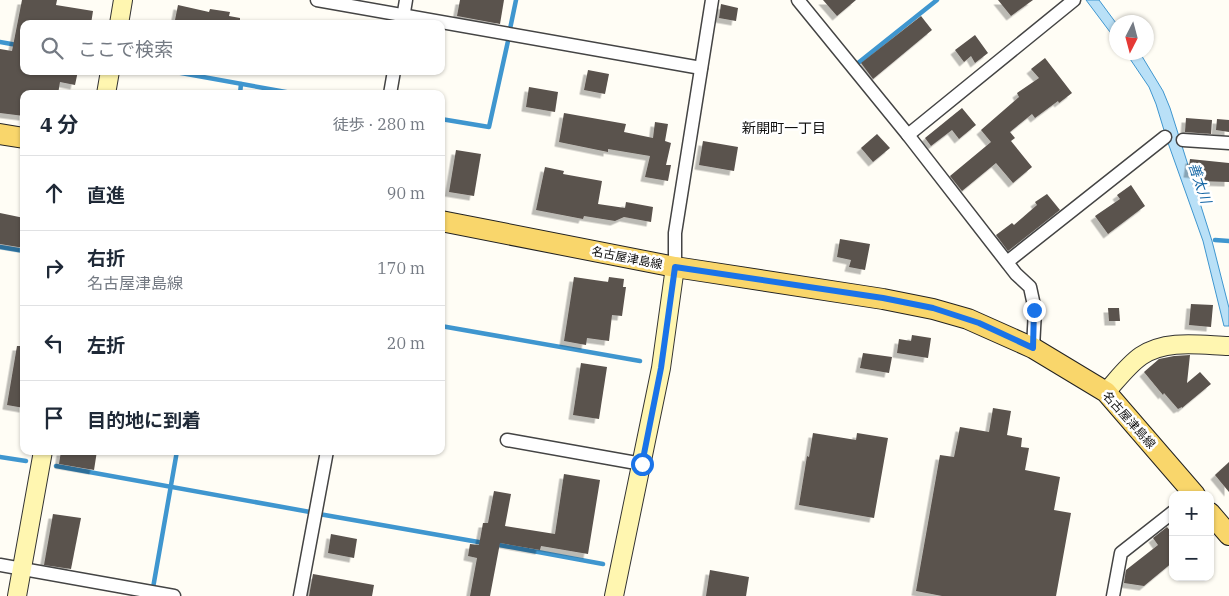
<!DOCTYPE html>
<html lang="ja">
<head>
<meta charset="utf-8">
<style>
	:root { --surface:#fff; --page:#f6f6f7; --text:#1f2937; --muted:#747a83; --line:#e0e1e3 }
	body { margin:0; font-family:"IBM Plex Serif","Noto Sans JP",serif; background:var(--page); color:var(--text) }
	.controls { position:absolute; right:15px; bottom:15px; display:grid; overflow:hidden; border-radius:10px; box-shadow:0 1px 4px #0004 }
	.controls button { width:45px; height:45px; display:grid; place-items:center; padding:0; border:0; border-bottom:1px solid var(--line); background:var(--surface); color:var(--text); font:25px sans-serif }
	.compass { position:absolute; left:1109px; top:15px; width:45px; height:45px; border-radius:50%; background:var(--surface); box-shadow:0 1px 4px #0004; rotate:186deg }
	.stop { position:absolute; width:15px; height:15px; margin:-11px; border:4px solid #1a73e8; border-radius:50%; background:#fff }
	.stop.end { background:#1a73e8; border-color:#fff; box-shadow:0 1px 5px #0008 }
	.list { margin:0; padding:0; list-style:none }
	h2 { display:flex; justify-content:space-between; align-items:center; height:65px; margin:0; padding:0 20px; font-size:21px }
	h2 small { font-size:16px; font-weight:400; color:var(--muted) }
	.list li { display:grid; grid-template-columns:32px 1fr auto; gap:15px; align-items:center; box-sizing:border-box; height:75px; padding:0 20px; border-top:1px solid var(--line) }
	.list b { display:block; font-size:19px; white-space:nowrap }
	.list p { margin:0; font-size:16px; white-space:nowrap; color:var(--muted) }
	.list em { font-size:16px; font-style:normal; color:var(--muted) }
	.icon { flex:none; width:28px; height:28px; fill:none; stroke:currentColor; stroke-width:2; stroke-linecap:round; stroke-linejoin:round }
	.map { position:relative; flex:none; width:1229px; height:596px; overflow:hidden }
	.search { position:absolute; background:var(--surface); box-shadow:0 1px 4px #0004; left:20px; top:20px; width:425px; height:55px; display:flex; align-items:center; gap:12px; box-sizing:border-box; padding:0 18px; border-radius:10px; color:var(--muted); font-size:19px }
	.panel { position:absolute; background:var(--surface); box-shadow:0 1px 4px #0004; left:20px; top:90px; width:425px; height:365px; border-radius:10px }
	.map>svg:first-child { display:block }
</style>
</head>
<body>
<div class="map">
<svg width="1229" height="596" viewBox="0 0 1229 596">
	<defs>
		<filter id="shadow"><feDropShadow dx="-4.5" dy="4.5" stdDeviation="0" flood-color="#0004"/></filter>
	</defs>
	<rect width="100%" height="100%" fill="#fffdf5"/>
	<g fill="#b9e0f7" stroke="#3f96cf">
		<path d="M1086,0H1099L1116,23V40Z"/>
		<path d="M1126,53H1140L1163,91L1170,108L1212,241L1229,308V326H1224L1203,241L1167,140L1156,104L1149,87Z"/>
	</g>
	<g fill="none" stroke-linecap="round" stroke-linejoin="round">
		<g stroke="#3f96cf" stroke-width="4.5">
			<path d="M510,29L516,0"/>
			<path d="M0,42L17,45"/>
			<path d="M858,63L937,0"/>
			<path d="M170,71L297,94"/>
			<path d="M240,94L241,84"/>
			<path d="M441,119L489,127L508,41"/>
			<path d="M1215,240L1229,241"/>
			<path d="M0,247L24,251"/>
			<path d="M441,326L640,361"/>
			<path d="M0,457L26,461"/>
			<path d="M56,466L310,512"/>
			<path d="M319,514L484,543"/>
			<path d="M494,544L603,564"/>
			<path d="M153,588L177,451"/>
		</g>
	</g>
	<g fill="#5a524d" filter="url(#shadow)">
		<path d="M22,0H57L56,5L93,11L91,24H68L53,21V24H24V71H78L75,85L60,82L58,94H24V116L0,113V49L12,51Z"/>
		<path d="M460,0H504L500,24L457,16Z"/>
		<path d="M823,0H856L837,16Z"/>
		<path d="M998,0H1033L1011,16Z"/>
		<path d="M721,4L738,8L736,21L719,18Z"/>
		<path d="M178,5L209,12L210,9L230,12L229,16L240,18V24H192L175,20Z"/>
		<path d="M921,16L932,30L873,79L861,63Z"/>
		<path d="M975,35L988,53L975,63L971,56L964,62L955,50Z"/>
		<path d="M1045,58L1072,93L1059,103L1058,101L1035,118L1032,114L1010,132L1015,138L1011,141L1032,167L1013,183L996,163L962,191L950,176L991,142L981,130L1019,97L1017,93L1039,78L1031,69Z"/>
		<path d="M588,70L609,74L605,94L584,90Z"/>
		<path d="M529,87L558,92L555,112L526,107Z"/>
		<path d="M962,108L976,125L959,139L952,130L931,146L925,138Z"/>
		<path d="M564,113L626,124L624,132L653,138L655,122L668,124L665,141L671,143L666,165H671L668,181L645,177L650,156L608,149V152L559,142Z"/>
		<path d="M1186,118L1212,120L1211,134L1185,132Z"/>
		<path d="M1217,119L1229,120V132L1216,130Z"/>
		<path d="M877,134L890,148L873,162L861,148Z"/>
		<path d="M703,141L738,147L734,171L699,165Z"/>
		<path d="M456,150L481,154L474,196L449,192Z"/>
		<path d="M1190,159L1229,163V182L1197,181L1198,174L1188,173Z"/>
		<path d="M545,167L564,171L563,174L602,181L598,204L625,208L626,202L653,207L651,222L624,217L615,221L584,216L583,219L536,210Z"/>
		<path d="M1131,185L1145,206L1108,234L1095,216L1120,199L1117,195Z"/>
		<path d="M1047,194L1060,210L1008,251L996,235L1012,223L1014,225L1037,205L1035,202Z"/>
		<path d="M0,213L24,218V248L0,244Z"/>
		<path d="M840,239L870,244L865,270L849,267L851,260L837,257Z"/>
		<path d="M574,277L608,282L609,277L624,279L623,287H626L622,316L612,315L609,341L587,338L586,345L564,341Z"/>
		<path d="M1191,304L1213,305L1211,327L1189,325Z"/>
		<path d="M1108,308H1119L1120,321H1109Z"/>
		<path d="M912,335L931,338L928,358L897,353L899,339L911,341Z"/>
		<path d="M17,346H24V408L7,405Z"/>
		<path d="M863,353L892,357L889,373L860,368Z"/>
		<path d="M1190,355L1187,383L1200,372L1211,384L1182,408V407L1178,409L1164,393L1163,395L1144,372L1159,359L1174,356Z"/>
		<path d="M581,363L607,367L599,419L573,415Z"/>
		<path d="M993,408L1011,411L1007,435L1022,438L1021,447L1029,448L1025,470L1060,477L1054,510L1071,513L1056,596H942L916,591L940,455L954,457L960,427L989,432Z"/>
		<path d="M813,433L856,440L857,433L888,438L874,518L799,505L807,456L809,457Z"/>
		<path d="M61,451H97L94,470L59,464Z"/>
		<path d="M1229,462V492L1215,475Z"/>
		<path d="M564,474L600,480L588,554L541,546L540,550L500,543L490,596H470L477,558L468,556L470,544L479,545L483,523H488L494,491L511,494L505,526L555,534Z"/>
		<path d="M53,514L81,518L71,569L44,565Z"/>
		<path d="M1167,527L1173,534V562L1144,586L1124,583L1126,570L1158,545L1153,538Z"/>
		<path d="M331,534L357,539L354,558L328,553Z"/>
		<path d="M710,570L749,577L746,596H706Z"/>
		<path d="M313,574L374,585L372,596H309Z"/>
	</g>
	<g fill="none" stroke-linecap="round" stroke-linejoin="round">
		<g stroke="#444" stroke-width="15">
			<g id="street">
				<path d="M317,0L701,68"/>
				<path d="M798,0L908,135L1016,274L1030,287L1035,310L1033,348"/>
				<path d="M402,24L406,0"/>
				<path d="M390,94L394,71"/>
				<path d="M908,135L1074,0"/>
				<path d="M1183,140L1229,143"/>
				<path d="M1007,262L1165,137"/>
				<path d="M675,267V233L712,0"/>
				<path d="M507,440L642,464"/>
				<path d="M0,565L174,596"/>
				<path d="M300,596L327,451"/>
				<path d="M1113,596L1121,553L1173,512"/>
			</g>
		</g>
		<g stroke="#333" stroke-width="20">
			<g id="secondary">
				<path d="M119,24L123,0"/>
				<path d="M106,94L110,71"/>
				<path d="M1106,392C1117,380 1128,365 1141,356C1166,339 1200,345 1229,346"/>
				<path d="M17,596L43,451"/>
				<path d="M614,596L661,368L675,267"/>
			</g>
		</g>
		<g stroke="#222" stroke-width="22">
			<g id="primary">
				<path d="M0,134L24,138"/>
				<path d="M441,221L675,267L883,299L933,309L968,319L1033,348L1106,392L1195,495"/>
				<path d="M1210,513L1229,535"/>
			</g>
		</g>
		<use href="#street" stroke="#fff" stroke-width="12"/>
		<use href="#secondary" stroke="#fff6b0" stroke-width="18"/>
		<use href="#primary" stroke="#f9d66b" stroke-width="20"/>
	</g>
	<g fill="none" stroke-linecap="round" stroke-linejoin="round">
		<path stroke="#1a73e8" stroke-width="6" d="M642,464L661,368L675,267L883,298L933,308L979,323L1033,348L1034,310"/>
	</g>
	<g text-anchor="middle" stroke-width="5" stroke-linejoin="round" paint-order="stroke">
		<g font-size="12" fill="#111" stroke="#fff">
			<text transform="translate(627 258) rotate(11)" y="4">名古屋津島線</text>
			<text transform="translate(1129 420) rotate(48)" y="4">名古屋津島線</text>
		</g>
		<g font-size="14" fill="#111" stroke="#fff">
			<text x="784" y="133">新開町一丁目</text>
		</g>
		<g font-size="14" font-style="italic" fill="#1768a6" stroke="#fff">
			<text transform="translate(1200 183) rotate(71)" y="5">善太川</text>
		</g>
	</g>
</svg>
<div class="controls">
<button>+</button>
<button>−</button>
</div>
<svg class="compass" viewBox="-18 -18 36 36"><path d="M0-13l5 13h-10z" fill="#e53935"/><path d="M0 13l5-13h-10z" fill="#747a83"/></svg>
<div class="stop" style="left:642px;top:464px"></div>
<div class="stop end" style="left:1034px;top:310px"></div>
<div class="search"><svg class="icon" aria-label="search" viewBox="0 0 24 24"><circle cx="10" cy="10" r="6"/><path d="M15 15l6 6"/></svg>ここで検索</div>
<section class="panel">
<h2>4 分<small>徒歩 · 280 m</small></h2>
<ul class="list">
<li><svg class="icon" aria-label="ahead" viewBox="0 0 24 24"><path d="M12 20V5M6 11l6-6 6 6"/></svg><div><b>直進</b></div><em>90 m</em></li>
<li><svg class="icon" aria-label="right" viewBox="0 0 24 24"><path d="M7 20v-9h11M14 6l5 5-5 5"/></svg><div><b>右折</b><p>名古屋津島線</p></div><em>170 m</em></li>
<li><svg class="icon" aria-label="left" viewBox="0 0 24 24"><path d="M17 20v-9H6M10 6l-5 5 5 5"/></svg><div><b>左折</b></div><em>20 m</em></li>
<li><svg class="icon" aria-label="arrive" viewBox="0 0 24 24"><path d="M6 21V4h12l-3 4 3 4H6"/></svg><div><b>目的地に到着</b></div></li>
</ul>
</section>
</div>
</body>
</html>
